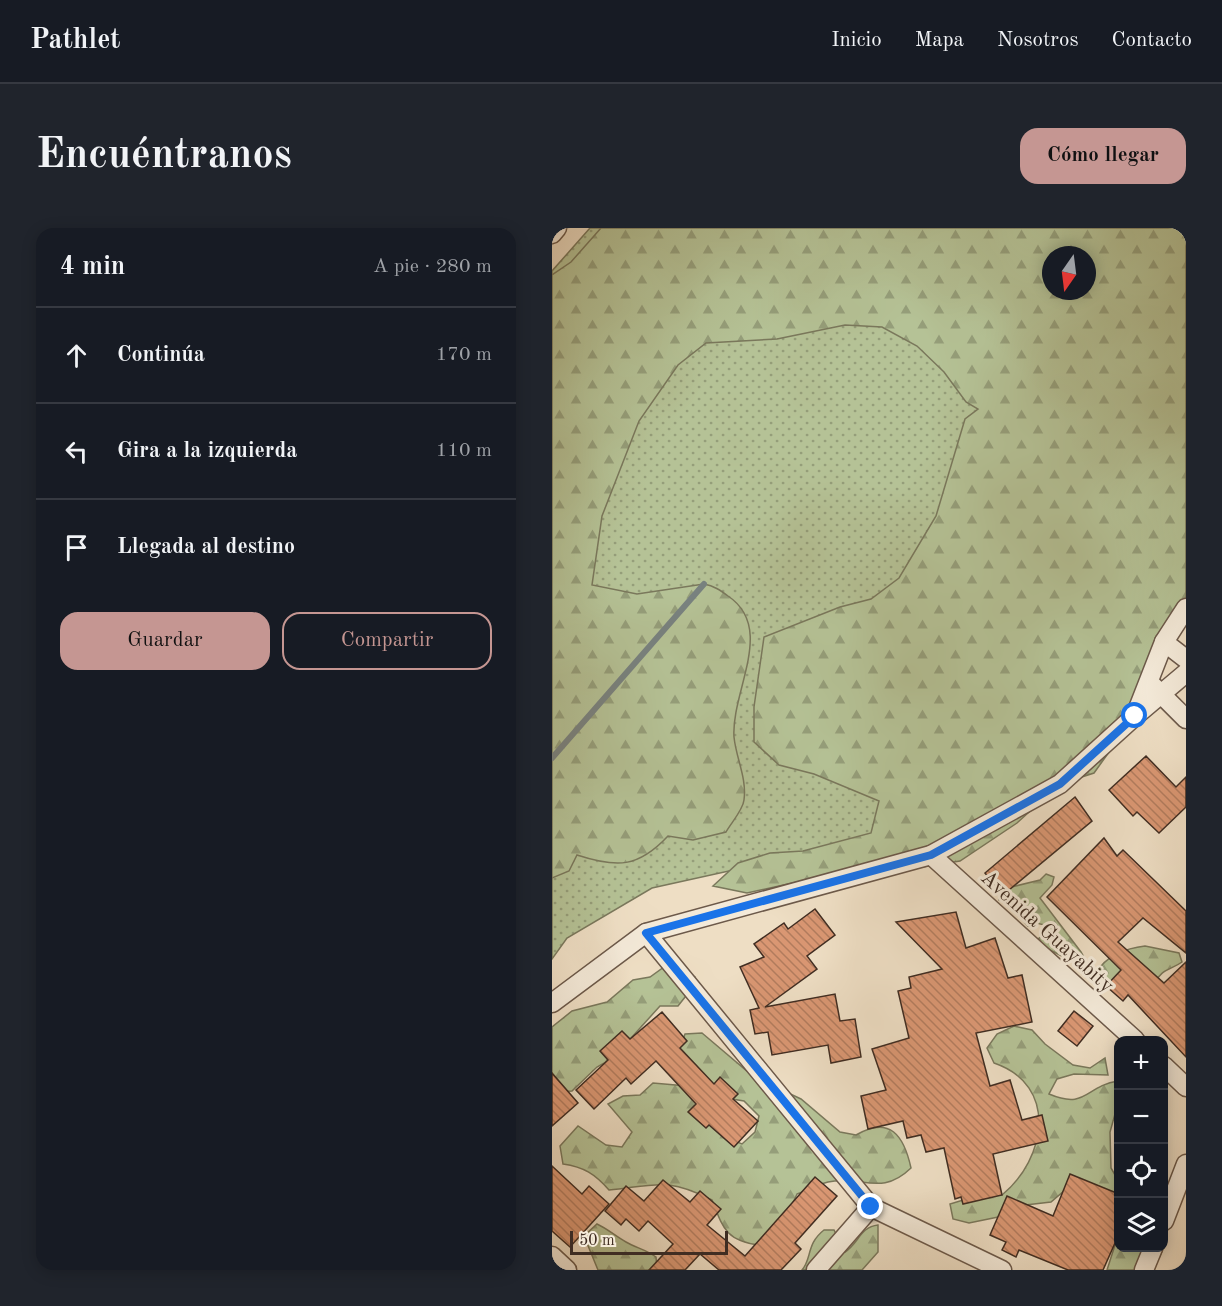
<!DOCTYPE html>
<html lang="es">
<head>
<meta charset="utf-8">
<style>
	:root { --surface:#171b24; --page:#20242c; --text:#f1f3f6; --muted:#9ea1a6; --line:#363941; --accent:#c59692 }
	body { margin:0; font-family:"Old Standard TT",serif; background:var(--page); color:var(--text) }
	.controls { position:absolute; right:18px; bottom:18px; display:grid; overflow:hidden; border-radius:12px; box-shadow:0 3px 15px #0003 }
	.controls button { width:54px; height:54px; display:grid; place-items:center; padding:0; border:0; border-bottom:2px solid var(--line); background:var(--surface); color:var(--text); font:30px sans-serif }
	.compass { position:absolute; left:490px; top:18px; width:54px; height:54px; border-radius:50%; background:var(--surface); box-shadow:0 3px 15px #0003; rotate:194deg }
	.scale { position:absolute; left:18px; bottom:15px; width:158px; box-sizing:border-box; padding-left:6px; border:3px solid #402d22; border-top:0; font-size:16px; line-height:21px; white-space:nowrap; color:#402d22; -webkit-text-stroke:4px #f4ead9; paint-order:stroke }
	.stop { position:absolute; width:18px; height:18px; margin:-14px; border:4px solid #1a73e8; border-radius:50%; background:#fff }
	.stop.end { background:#1a73e8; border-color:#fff; box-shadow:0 2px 6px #0008 }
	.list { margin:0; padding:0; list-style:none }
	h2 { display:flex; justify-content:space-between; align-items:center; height:78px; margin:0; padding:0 24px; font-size:26px }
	h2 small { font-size:20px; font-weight:400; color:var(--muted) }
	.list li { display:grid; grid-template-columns:39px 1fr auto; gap:18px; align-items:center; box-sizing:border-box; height:96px; padding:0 24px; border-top:2px solid var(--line) }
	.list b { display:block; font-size:22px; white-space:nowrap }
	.list em { font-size:20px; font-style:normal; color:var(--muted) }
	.actions { display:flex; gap:12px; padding:18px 24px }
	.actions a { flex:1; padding:14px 0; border:2px solid var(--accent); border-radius:18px; text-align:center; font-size:21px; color:var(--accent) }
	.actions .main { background:var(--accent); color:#111 }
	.icon { flex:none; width:33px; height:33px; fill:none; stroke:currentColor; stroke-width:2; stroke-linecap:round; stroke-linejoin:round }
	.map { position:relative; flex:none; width:634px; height:1042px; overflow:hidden; border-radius:18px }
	header { display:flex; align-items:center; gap:36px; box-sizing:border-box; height:84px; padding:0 30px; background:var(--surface); border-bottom:2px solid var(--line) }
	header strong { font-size:28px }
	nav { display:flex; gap:33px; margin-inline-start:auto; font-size:21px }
	.intro { display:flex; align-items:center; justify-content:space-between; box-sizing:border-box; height:144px; padding:0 36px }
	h1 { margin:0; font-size:42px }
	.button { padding:15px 27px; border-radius:18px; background:var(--accent); color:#111; font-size:21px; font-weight:700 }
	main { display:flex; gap:36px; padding:0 36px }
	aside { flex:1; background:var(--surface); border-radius:18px; box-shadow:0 3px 15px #0003 }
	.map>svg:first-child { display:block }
</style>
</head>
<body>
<header>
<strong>Pathlet</strong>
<nav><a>Inicio</a><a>Mapa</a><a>Nosotros</a><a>Contacto</a></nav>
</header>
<div class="intro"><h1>Encuéntranos</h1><a class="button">Cómo llegar</a></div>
<main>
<aside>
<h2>4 min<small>A pie · 280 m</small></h2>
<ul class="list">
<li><svg class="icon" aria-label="ahead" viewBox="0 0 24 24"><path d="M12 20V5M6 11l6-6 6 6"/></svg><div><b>Continúa</b></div><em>170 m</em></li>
<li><svg class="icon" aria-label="left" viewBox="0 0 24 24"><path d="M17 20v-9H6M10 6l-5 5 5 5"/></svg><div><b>Gira a la izquierda</b></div><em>110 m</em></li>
<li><svg class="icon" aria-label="arrive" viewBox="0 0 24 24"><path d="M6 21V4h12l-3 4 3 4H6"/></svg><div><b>Llegada al destino</b></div></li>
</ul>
<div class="actions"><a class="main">Guardar</a><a>Compartir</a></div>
</aside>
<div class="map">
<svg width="634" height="1042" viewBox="0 0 634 1042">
	<defs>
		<pattern id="grass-dots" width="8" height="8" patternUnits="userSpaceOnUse" patternTransform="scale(1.5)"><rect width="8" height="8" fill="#b5c296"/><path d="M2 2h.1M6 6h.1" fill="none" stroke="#959e7a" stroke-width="1.8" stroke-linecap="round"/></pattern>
		<pattern id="forest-firs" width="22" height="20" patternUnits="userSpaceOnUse" patternTransform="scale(1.5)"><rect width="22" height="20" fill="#b5c296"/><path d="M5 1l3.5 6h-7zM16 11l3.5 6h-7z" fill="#959e7a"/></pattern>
		<pattern id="building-back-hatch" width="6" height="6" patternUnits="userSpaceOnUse" patternTransform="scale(1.5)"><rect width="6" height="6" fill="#da9773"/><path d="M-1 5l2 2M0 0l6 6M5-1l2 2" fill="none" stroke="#b27c5e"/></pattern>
	</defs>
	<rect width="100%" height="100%" fill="#eedec4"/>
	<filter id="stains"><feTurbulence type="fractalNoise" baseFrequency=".00333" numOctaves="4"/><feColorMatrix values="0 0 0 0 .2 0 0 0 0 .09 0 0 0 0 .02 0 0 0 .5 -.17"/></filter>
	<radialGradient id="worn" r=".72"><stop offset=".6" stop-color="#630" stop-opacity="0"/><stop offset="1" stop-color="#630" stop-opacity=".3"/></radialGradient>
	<path fill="url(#grass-dots)" stroke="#7a785c" stroke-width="1.5" fill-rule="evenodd" d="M38,0H596L634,45L372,600L100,660L15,710L0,731V43ZM499,27H535V63H499Z"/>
	<g fill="url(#forest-firs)" stroke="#7a785c" stroke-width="1.5" fill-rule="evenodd">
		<path d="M49,0H634V395L612,414L583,488L542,545L508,556L465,595L408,633L370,639L336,634L195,665L161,658L186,635L218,625L251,623L319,605L327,573L262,546L227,537L202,514V479L212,409L288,379L319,371L347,350L384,288L413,191L426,181L414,174L392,144L365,118L330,99L293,97L225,111L154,115L126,137L87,193L50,288L40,357L85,366L152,356C162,358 168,362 176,368C224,400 179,463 182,509C184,530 195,550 192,572C191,582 179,595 174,604L141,612L116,608C86,640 65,640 25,627L17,643L0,650V47L19,34ZM499,27H535V63H499Z"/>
		<path d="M494,646L502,649L500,657L488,670L529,724L533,731L525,736L492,719L486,711L493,706V697L484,695L476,698L458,677L447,672V662L488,652Z"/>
		<path d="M593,718L627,725L630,734C619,742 609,741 603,755C584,755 555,763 544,746C552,728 575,720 593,718Z"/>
		<path d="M112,739L129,740L143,749L137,764L126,778H108L61,830L45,839L20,863L0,864V799L20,783L55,774L81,752L98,749Z"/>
		<path d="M462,798L480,802L493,816L521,837L538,840L553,830L556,847L522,846L505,851L497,866C535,882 533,858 566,853V885L563,886L558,904L559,940L566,952V1020H612L613,987C617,1008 613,1024 599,1042H555L563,1017L565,1000L512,963L499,974L465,978L451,988L417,995L401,991L398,976L431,966L450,967C494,931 507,857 442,835L435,820L445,806Z"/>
		<path d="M150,805L202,849L249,871L288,904L304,907C338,887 352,908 359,940C329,969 310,947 276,954C265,957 255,962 245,966L238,981L207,1017C174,1013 171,1000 160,972C115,949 104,957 57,962C43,946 32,939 11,936L8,918L26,898L54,917L70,919L80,904L56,876L71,868L88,867L101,855L135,858L175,910L190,916L203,904L207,888L192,873L174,870L127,822L133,806Z"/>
		<path d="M45,996C56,1001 63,1008 74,1014C84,1020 93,1021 104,1029L105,1042H46L32,1008Z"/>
		<path d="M326,997V1024L310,1042H250C260,1031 254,1016 272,1002H282L286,1010V1019L293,1024C307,1015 308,999 326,997Z"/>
	</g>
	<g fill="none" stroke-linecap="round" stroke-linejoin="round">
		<path stroke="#788280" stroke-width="6" d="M0,530L152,356"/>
	</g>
	<g fill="url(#building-back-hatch)" stroke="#402d22" stroke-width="1.5">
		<path d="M594,528L624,559L634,549V579L607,605L585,584L581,588L557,562Z"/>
		<path d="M523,569L540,593L451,667L433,645Z"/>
		<path d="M552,610L565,628L571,622L634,683V725L591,690L566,714L612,755L634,734V829L576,767L571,773L554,758L569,742L495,669Z"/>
		<path d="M263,681L283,707L255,728L265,741L213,779L283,766L288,793L303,791L309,829L279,835L276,817L220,827L216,804L203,806L198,782L207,780L188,739L212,729L202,716L232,695L236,701Z"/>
		<path d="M404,684L414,720L443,710L456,750L470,747L480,794L424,805L438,858L458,852L470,892L490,887L496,913L441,926L450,967L411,976L409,969L403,971L392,920L374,924L369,907L355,910L351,893L316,901L309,868L334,862L320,821L357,810L346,763L359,760L357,749L390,741L344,694Z"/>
		<path d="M522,783L541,798L525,818L506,803Z"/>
		<path d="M110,784L135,813L128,820L162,856L168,849L186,866L181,871L206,893L182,919L157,897L154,900L136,884L144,876L104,833L79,856L74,850L42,881L24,862L56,832L48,823L70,803L78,811Z"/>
		<path d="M0,845L26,875L0,898Z"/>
		<path d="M0,938L30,966L37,958L57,976L18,1019L0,1003Z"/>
		<path d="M518,946L567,966V1006L551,1042H516L467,1022L464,1029L450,1022L454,1014L438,1007L455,968L501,988Z"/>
		<path d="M263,949L285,968L243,1015L249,1021L229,1042H167L148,1026L133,1042H97L121,1016L96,993L87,1003L74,991L69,997L53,983L74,958L92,973L111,952L138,974L148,963L169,981L155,997L193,1028Z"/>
	</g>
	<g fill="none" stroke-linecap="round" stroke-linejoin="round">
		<g stroke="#6c594a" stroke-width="21">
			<g id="minor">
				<path d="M0,6L5,0"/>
				<path d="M612,414L634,431"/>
				<path d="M600,457L634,491"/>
				<path d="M585,483L612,414L634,380"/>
				<path d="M379,627L583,812"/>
				<path d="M94,705L319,979L450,1042"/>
				<path d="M0,775L94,705L379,627L508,556L583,488L634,445"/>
				<path d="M612,838L634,859"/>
				<path d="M612,993L634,936"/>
				<path d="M0,1028L15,1042"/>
				<path d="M264,1042L319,979"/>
				<path d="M592,1042L601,1020"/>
			</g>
		</g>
		<use href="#minor" stroke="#f4ead9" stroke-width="18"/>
	</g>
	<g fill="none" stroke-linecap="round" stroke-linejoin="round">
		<path stroke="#1a73e8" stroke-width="8" d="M319,979L94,705L379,627L508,556L583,488"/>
	</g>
	<g text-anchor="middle" stroke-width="6" stroke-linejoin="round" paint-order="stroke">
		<g font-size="21" fill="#402d22" stroke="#f4ead9">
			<text transform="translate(496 703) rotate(42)" y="7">Avenida Guayabity</text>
		</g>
	</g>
	<rect width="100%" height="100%" filter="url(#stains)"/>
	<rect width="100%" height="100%" fill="url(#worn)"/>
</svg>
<div class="controls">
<button>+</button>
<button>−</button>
<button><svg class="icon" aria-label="locate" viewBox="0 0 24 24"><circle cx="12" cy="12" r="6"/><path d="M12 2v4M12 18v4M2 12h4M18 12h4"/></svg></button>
<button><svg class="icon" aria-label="layers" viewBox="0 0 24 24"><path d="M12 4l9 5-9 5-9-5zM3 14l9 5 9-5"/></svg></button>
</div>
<svg class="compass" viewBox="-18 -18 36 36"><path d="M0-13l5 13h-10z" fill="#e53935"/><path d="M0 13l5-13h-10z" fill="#9ea1a6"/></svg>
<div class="scale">50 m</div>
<div class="stop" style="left:583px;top:488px"></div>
<div class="stop end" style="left:319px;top:979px"></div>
</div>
</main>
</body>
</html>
